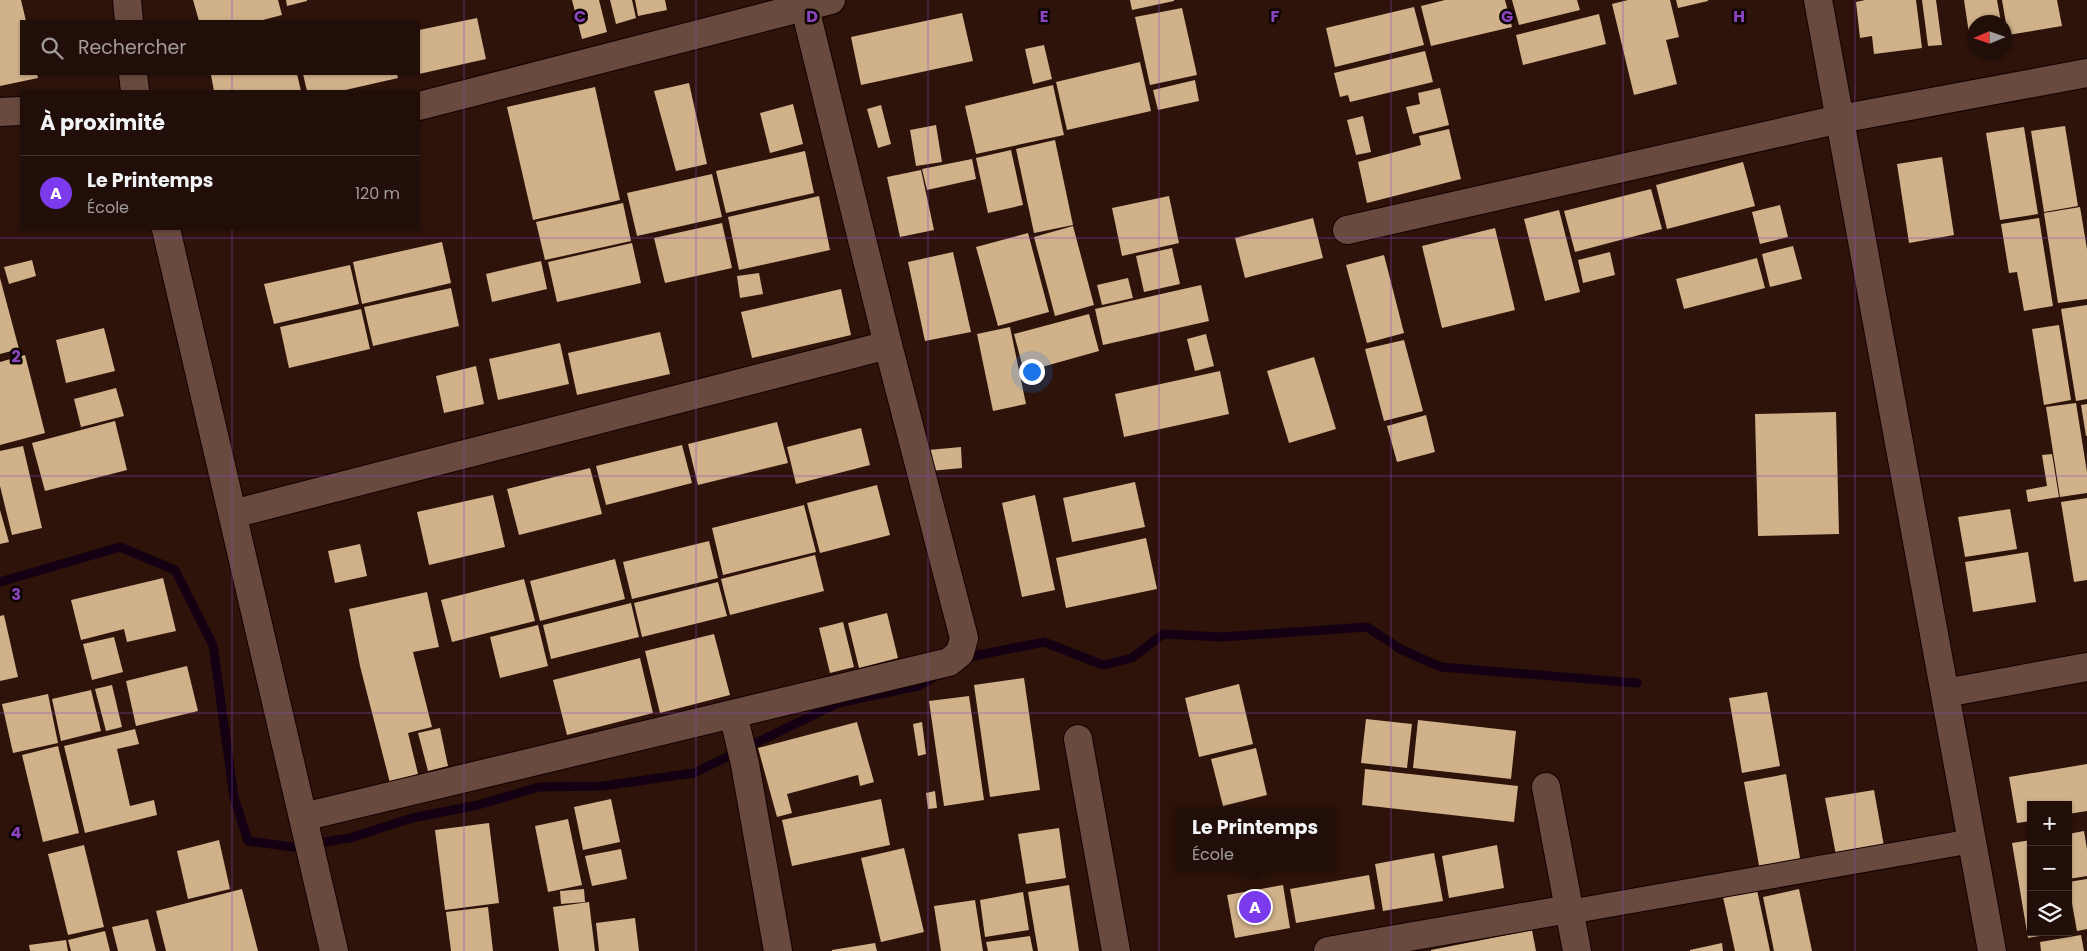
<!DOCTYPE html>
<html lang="fr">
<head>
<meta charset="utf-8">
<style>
	:root { --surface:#220e08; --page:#2e1c16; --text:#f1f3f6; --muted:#a29c9c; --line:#3f2e29; --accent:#7c3aed }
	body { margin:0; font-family:Poppins,sans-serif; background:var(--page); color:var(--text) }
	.controls { position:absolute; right:15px; bottom:15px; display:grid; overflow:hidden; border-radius:0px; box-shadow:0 1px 4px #0004 }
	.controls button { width:45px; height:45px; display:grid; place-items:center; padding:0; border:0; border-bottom:1px solid var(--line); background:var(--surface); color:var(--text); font:25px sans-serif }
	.compass { position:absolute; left:1967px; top:15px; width:45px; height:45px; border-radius:50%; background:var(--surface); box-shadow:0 1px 4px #0004; rotate:268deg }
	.you { position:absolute; left:1031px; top:371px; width:18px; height:18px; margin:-12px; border:4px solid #fff; border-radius:50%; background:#1a73e8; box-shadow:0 0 0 8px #1a73e833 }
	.badge { display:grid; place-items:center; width:32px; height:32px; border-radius:50%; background:var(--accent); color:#fff; font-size:16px; font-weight:700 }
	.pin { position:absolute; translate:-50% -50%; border:2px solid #fff; box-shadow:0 1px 5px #0006 }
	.popup { position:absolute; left:1175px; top:807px; width:160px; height:65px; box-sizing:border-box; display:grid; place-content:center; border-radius:0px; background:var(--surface); filter:drop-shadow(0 1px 4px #0005); font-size:16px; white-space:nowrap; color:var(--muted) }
	.popup b { font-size:19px; color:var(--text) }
	.popup::after { content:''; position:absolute; left:50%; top:100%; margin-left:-10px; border:10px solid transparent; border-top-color:var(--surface) }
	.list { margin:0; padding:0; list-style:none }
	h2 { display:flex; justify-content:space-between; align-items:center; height:65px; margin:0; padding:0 20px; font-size:21px }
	h2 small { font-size:16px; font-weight:400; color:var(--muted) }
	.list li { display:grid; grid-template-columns:32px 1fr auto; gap:15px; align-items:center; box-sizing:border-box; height:75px; padding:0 20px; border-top:1px solid var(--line) }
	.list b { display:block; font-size:19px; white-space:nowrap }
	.list p { margin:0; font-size:16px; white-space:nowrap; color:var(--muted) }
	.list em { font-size:16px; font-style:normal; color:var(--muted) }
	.icon { flex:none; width:28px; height:28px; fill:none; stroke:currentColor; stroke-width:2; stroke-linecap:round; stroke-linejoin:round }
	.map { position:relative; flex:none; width:2087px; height:951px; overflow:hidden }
	.search { position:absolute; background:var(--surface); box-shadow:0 1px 4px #0004; left:20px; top:20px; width:400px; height:55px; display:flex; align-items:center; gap:12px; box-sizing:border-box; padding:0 18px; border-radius:0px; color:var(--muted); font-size:19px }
	.panel { position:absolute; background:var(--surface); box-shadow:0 1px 4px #0004; left:20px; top:90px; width:400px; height:140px; border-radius:0px }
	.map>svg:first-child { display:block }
</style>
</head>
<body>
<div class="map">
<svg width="2087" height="951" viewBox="0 0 2087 951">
	<rect width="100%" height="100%" fill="#2d130a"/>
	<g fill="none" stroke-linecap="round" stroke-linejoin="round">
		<g stroke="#140012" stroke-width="9">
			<path d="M0,582L120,547L175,570L213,645L234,797L248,841L292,847L350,838L412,818L478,805L539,787L603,786L694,773L838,703L918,686L936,676"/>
			<path d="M962,661L969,657L1044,642L1103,665L1132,658L1163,634L1221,637L1367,627L1402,650L1441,667L1637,683"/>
		</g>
	</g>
	<g fill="#d0b18a">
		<path d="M0,0H21L26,21H21V74H37L38,78L0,86Z"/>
		<path d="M193,0H278L282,15L259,21H199Z"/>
		<path d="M286,0H307V1L287,6Z"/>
		<path d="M572,0H599L607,32L582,39Z"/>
		<path d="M610,0H632L636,18L616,24Z"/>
		<path d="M635,0H665L667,10L638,16Z"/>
		<path d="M1130,0H1174V1L1132,10Z"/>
		<path d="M1445,0H1505L1512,27L1431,46L1421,6Z"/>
		<path d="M1512,0H1577L1580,10L1519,25Z"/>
		<path d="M1628,0H1670L1679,37L1666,40L1677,84L1634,95L1612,4Z"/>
		<path d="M1676,0H1708V1L1678,8Z"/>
		<path d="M1865,0H1916L1922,48L1874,54L1872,36L1860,38L1856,2Z"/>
		<path d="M1922,0H1936L1942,45L1928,46Z"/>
		<path d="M1964,0H1997L2001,22H1974V40H1970Z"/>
		<path d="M2002,0H2057L2062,26L2008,35Z"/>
		<path d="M1414,7L1424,45L1335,67L1326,28Z"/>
		<path d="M1182,8L1197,75L1150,85L1135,17Z"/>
		<path d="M962,13L973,61L861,85L851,37Z"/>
		<path d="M1599,14L1606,44L1523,65L1516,35Z"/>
		<path d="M477,18L486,59L419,74V30Z"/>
		<path d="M1044,45L1052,79L1033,84L1025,49Z"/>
		<path d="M1425,51L1433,82L1350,102L1348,95L1340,97L1334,73Z"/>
		<path d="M1140,62L1151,111L1067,130L1056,82Z"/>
		<path d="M216,74H297L301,91H214L211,75Z"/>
		<path d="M303,74H397L398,78L341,91H307Z"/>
		<path d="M1195,80L1199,101L1158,110L1153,90Z"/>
		<path d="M689,83L707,164L676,171L654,91Z"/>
		<path d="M1053,85L1064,135L976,154L965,106Z"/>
		<path d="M595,87L620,200L533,220L507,107Z"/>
		<path d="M1440,88L1449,125L1413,134L1406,107L1420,104L1418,93Z"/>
		<path d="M793,104L803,144L770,153L760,113Z"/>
		<path d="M881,105L891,144L878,148L867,109Z"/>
		<path d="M1363,116L1371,152L1356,155L1347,120Z"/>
		<path d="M936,125L942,162L916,166L910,130Z"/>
		<path d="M2065,126L2078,206L2044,212L2031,131Z"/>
		<path d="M2024,127L2038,214L2000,220L1986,133Z"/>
		<path d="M1449,129L1461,179L1367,203L1358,162L1421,145L1419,136Z"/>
		<path d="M1055,140L1073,225L1034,233L1016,149Z"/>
		<path d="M1011,150L1023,205L988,213L976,158Z"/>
		<path d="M805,151L814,193L726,213L716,171Z"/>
		<path d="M1942,157L1954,235L1909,243L1897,164Z"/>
		<path d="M972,159L976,179L927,190L922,169Z"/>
		<path d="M1743,162L1755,206L1667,229L1656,185Z"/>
		<path d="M921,170L934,230L900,237L887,177Z"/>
		<path d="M712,174L722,217L637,236L627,193Z"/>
		<path d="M1651,189L1662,229L1575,252L1564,211Z"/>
		<path d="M819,196L830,250L739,270L728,217Z"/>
		<path d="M1169,196L1179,243L1122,256L1112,208Z"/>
		<path d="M623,203L631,241L545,260L536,222Z"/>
		<path d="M1780,205L1788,237L1760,244L1752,212Z"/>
		<path d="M2080,207L2087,249V299L2058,303L2044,213Z"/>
		<path d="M1559,210L1580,292L1545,301L1524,219Z"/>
		<path d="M1313,218L1323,258L1245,278L1235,238Z"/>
		<path d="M2039,218L2053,306L2024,311L2017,272L2009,273L2001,224Z"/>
		<path d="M722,223L732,268L665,283L654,238Z"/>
		<path d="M1073,226L1094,305L1055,316L1034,237Z"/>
		<path d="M1495,228L1515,310L1442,328L1422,246Z"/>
		<path d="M1028,233L1049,312L998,326L976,247Z"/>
		<path d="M442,242L451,283L362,304L353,262Z"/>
		<path d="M632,243L641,283L557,302L548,262Z"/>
		<path d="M1793,246L1802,279L1770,287L1762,254Z"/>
		<path d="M1172,248L1180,284L1144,292L1136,256Z"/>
		<path d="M953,252L971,332L925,341L908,262Z"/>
		<path d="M1610,252L1615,275L1583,283L1578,260Z"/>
		<path d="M1384,255L1404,333L1367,343L1346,265Z"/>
		<path d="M1757,258L1765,288L1684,309L1676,279Z"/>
		<path d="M32,260L36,276L9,284L4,267Z"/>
		<path d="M541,261L547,289L492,302L486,274Z"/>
		<path d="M350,265L359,304L274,324L264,284Z"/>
		<path d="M759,273L763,294L740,298L737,276Z"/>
		<path d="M0,278L19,349L0,354Z"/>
		<path d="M1128,278L1133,298L1102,305L1097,285Z"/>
		<path d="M1201,285L1209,321L1103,345L1095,309Z"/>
		<path d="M451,288L459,326L373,346L364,307Z"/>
		<path d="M841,289L851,335L752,358L741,312Z"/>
		<path d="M2087,305V399L2076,401L2061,309Z"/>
		<path d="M361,309L370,349L289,368L280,327Z"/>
		<path d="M1089,314L1099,351L1024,372L1014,334Z"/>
		<path d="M2059,325L2071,400L2044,405L2032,329Z"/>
		<path d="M1010,327L1026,404L993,411L977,334Z"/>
		<path d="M104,328L115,371L66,383L56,340Z"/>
		<path d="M660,332L670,374L577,395L568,353Z"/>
		<path d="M1206,334L1214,366L1195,371L1187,339Z"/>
		<path d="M1404,340L1423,411L1384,421L1365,349Z"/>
		<path d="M560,343L569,384L498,400L489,359Z"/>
		<path d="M25,355L45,433L0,445V362Z"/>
		<path d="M1314,357L1336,429L1289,443L1267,371Z"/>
		<path d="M476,366L484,404L444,413L436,376Z"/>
		<path d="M1220,371L1229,414L1124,437L1115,394Z"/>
		<path d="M116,388L124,416L81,427L74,399Z"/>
		<path d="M2076,403L2087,472V493L2060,497L2046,407Z"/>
		<path d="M2087,404V436H2086L2081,405Z"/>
		<path d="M1836,412L1839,534L1758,536L1755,414Z"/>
		<path d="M1426,415L1435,452L1397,462L1387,426Z"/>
		<path d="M115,421L127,470L45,491L32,443Z"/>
		<path d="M777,422L788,463L698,485L688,444Z"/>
		<path d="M861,428L870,465L796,484L787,447Z"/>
		<path d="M682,445L692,483L606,505L596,466Z"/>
		<path d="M23,446L42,528L12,535L0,486V451Z"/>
		<path d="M961,447L962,468L930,471L928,450Z"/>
		<path d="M2052,454L2059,497L2028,502L2026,490L2047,486L2042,455Z"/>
		<path d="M590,468L602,514L519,535L507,489Z"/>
		<path d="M1135,482L1145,527L1072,542L1063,498Z"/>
		<path d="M877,485L890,535L820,553L807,503Z"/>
		<path d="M493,495L505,547L429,565L417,512Z"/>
		<path d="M1035,495L1055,590L1022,597L1002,503Z"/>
		<path d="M2087,498V580L2074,582L2061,502Z"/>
		<path d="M804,505L816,552L723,575L712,528Z"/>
		<path d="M2010,509L2017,549L1965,557L1958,517Z"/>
		<path d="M0,510L9,542L0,544Z"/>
		<path d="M1146,538L1157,589L1066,608L1056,558Z"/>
		<path d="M709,541L718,578L632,599L623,562Z"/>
		<path d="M360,544L367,576L335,583L328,551Z"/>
		<path d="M2028,552L2036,602L1973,612L1965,562Z"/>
		<path d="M815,555L824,591L730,615L721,579Z"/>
		<path d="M615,559L625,599L540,621L530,581Z"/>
		<path d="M163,578L176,631L127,642L124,629L81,640L71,600Z"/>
		<path d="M524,579L535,621L452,642L441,600Z"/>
		<path d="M718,582L727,616L642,637L634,603Z"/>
		<path d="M427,592L439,647L413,652L432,727L408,733L418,774L390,783L360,666L349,609Z"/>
		<path d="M631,603L639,637L551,659L543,625Z"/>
		<path d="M887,613L898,658L859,668L848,623Z"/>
		<path d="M4,615L18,677L0,681V616Z"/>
		<path d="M843,622L854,667L830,673L819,628Z"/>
		<path d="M538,625L548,666L500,678L490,637Z"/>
		<path d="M714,634L730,695L660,713L645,651Z"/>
		<path d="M114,637L123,672L92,680L83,644Z"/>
		<path d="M640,658L653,713L567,735L553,680Z"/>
		<path d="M187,666L198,711L136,726L126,681Z"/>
		<path d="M1024,678L1040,790L990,797L974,685Z"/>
		<path d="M1239,684L1253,744L1199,757L1185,698Z"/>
		<path d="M112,685L122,727L106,731L95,689Z"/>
		<path d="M91,690L101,731L61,741L52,699Z"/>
		<path d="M1767,692L1780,766L1742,773L1729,698Z"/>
		<path d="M48,694L58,743L13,753L2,704Z"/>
		<path d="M969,696L984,800L944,806L929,701Z"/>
		<path d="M1366,719L1412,724L1407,768L1361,763Z"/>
		<path d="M1418,720L1516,731L1511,779L1413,768Z"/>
		<path d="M857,722L874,782L860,786L858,775L787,794L792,813L777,817L758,748Z"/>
		<path d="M922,722L926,754L918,756L913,724Z"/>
		<path d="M440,728L448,766L428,771L418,733Z"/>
		<path d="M135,729L139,744L117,749L130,806L154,800L157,815L85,833L64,746Z"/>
		<path d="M58,746L79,833L43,842L22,755Z"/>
		<path d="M1256,748L1267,795L1223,806L1211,759Z"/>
		<path d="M2087,764V811L2068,814V805H2031V821L2017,823L2009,777Z"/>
		<path d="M1365,769L1518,786L1514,822L1362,805Z"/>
		<path d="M1786,774L1801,864L1760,871L1744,782Z"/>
		<path d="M1874,790L1884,846L1836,855L1825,798Z"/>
		<path d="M935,791L937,808L928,809L926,793Z"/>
		<path d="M611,799L620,842L583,850L574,807Z"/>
		<path d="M881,799L890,845L792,866L782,820Z"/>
		<path d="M568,819L582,885L548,892L535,826Z"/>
		<path d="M489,823L499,903L445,910L435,830Z"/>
		<path d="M1059,828L1066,878L1026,884L1018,834Z"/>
		<path d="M2084,831L2087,849V876L2068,879V834Z"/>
		<path d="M219,840L230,889L188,899L177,851Z"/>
		<path d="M2031,840V932L2059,933L2028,938L2012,843Z"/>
		<path d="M84,845L104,927L68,935L48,854Z"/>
		<path d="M1497,845L1504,888L1449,898L1442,856Z"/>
		<path d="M904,848L924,932L881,942L861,858Z"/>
		<path d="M621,849L627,879L592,886L585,856Z"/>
		<path d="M1434,853L1443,901L1383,911L1375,864Z"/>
		<path d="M1369,875L1375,909L1296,923L1290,889Z"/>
		<path d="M2087,879V929L2077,931L2068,882Z"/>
		<path d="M1069,885L1079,951H1038L1028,892Z"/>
		<path d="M1283,885L1290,928L1235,938L1227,895Z"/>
		<path d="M242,889L258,951H166L156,911Z"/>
		<path d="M584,889L585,902L561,904L560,891Z"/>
		<path d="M1799,889L1812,951H1774L1763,897Z"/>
		<path d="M1757,890L1770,951H1735L1723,897Z"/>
		<path d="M1023,892L1029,930L985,937L980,900Z"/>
		<path d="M975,900L983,951H941L934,906Z"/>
		<path d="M589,902L595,951H559L553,907Z"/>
		<path d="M488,907L493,951H451L446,912Z"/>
		<path d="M635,918L639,951H599L596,923Z"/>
		<path d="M148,919L156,951H118L112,927Z"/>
		<path d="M1532,930L1536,951H1431V950Z"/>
		<path d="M105,931L110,951H71L68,940Z"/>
		<path d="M2081,935L2084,951H2041L2040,942Z"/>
		<path d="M1030,936L1033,951H988L986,942Z"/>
		<path d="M66,940L68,951H30L29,945Z"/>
		<path d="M875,943L877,951H832V950Z"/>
		<path d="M1722,943L1723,951H1690V950Z"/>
	</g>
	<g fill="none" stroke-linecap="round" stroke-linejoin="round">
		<g stroke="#140100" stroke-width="26">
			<path id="pedestrian" d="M1569,912L1972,841"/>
		</g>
		<g stroke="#140100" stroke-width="30">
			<g id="minor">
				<path d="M127,0L129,21"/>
				<path d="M1818,0L1992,951"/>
				<path d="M133,74L135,91"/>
				<path d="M419,106L831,0"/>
				<path d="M0,112L21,111"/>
				<path d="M166,229L334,951"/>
				<path d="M1347,230L1840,119L2087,73"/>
				<path d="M233,514L888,345"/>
				<path d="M1945,693L2087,667"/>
				<path d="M733,714L745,764L778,951"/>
				<path d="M1078,739L1116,951"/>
				<path d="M1546,787L1577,951"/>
				<path d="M303,817L949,662L960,653L964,638L888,345L803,0"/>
				<path d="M1328,951L1569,909"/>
			</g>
		</g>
		<use href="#pedestrian" stroke="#694a3f" stroke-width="24"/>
		<use href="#minor" stroke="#694a3f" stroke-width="28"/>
	</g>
	<path fill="none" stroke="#8b45c1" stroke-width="1" stroke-opacity="0.55" d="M232,0V21M464,0V951M696,0V951M928,0V951M1159,0V951M1391,0V951M1623,0V951M1855,0V951M232,74V91M232,229V951M0,238H2087M0,476H2087M0,713H2087"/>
	<g font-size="16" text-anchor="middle" font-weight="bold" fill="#8b45c1" stroke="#0e0402" stroke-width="5" stroke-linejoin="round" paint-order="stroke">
		<text x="580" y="22">C</text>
		<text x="812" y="22">D</text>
		<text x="1044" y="22">E</text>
		<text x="1275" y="22">F</text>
		<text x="1507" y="22">G</text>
		<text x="1739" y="22">H</text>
		<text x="16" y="362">2</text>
		<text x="16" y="600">3</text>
		<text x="16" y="838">4</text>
	</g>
</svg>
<div class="controls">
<button>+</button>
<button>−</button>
<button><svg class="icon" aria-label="layers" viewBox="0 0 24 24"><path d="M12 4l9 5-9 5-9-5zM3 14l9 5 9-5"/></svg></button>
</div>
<svg class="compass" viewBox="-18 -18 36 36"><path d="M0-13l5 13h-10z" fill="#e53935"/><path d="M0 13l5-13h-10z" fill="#a29c9c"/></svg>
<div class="you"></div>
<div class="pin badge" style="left:1255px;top:907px">A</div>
<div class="popup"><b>Le Printemps</b>École</div>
<div class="search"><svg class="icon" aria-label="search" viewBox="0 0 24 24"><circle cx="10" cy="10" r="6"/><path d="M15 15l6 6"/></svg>Rechercher</div>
<section class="panel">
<h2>À proximité<small></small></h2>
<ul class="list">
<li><span class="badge">A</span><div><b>Le Printemps</b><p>École</p></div><em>120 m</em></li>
</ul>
</section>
</div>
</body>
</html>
